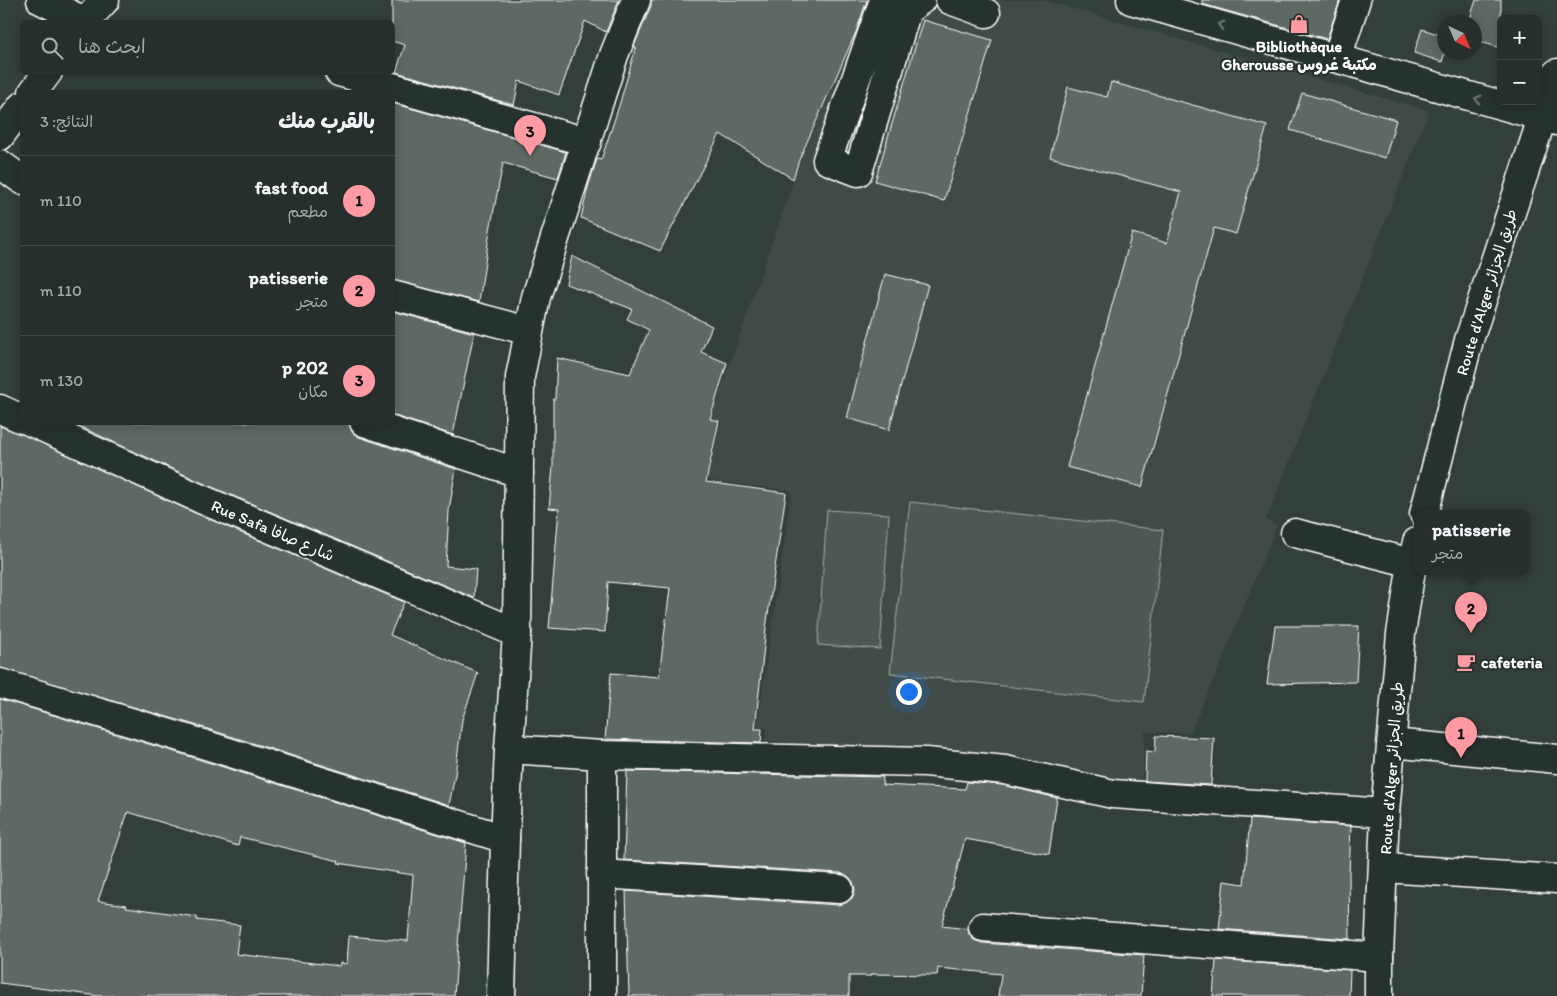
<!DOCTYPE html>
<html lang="ar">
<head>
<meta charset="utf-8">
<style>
	:root { --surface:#262f2c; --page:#2e3734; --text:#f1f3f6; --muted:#a4a9a9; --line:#424a48; --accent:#ff9aa2 }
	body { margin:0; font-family:Itim,"Playpen Sans Arabic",sans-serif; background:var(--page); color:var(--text); direction:rtl }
	.controls { position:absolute; right:15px; top:15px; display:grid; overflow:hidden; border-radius:8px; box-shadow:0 2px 12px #0003 }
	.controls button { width:45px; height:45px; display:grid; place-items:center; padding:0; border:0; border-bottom:1px solid var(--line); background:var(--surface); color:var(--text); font:25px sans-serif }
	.compass { position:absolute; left:1437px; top:15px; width:45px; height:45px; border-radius:50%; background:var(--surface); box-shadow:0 2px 12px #0003; rotate:136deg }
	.you { position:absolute; left:908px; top:691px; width:18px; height:18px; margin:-12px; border:4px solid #fff; border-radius:50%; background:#1a73e8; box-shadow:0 0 0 8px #1a73e833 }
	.badge { display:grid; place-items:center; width:32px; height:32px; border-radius:50%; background:var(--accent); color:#111; font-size:16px; font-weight:700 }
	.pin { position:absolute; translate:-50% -41px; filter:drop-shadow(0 1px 2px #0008) }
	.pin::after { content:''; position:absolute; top:26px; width:18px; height:15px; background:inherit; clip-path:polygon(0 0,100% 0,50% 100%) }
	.popup { position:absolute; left:1414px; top:510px; width:115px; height:65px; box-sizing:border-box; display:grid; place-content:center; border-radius:8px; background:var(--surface); filter:drop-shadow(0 1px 4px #0005); font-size:16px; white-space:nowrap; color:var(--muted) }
	.popup b { font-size:19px; color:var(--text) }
	.popup::after { content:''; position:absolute; left:50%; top:100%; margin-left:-10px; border:10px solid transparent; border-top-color:var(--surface) }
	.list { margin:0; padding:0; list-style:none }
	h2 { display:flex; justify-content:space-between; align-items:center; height:65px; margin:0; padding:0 20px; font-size:21px }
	h2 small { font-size:16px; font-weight:400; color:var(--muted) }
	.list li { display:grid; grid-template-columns:32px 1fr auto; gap:15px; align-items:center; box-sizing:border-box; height:90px; padding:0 20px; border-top:1px solid var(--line) }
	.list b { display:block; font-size:19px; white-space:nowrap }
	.list p { margin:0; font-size:16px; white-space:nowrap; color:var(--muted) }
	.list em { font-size:16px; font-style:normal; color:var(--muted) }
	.icon { flex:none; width:28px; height:28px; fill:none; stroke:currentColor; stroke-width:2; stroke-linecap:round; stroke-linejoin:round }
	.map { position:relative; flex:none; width:1557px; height:996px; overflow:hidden; direction:ltr }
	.search { position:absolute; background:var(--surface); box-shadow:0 2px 12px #0003; left:20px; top:20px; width:375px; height:55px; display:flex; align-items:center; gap:12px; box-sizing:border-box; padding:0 18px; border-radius:8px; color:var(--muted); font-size:19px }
	.panel { position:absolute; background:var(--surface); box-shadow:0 2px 12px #0003; left:20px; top:90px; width:375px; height:335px; border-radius:8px; direction:rtl }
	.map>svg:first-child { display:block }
</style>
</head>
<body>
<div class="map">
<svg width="1557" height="996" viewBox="0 0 1557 996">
	<rect width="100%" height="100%" fill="#333f3a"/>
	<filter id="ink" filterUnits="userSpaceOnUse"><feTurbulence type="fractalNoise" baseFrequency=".02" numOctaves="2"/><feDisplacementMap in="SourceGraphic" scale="10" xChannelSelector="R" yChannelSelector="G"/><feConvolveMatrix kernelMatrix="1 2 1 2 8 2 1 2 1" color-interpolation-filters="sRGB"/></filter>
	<g filter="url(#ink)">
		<path fill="#404c47" d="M871,0H1043L1429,111L1266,520L1277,525L1223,658L1190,733L1145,732L1142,781L1093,780L994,756L765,741L767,728L757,727L792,491L708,480L721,421L711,418L800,162Z"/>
		<g fill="#4d5853" stroke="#a6aca9">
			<path d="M910,502L1163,530L1144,702L890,673Z"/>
			<path d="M827,510L889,514L880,649L818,645Z"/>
		</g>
		<g fill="#5f6964" stroke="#fff" fill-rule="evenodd">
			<path d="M392,0H619L606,32L585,21L559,95L519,81L514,105L396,72L405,45L392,41Z"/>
			<path d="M651,0H867L856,32L799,160L793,179L720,134L660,251L581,218L588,187L597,159L601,160L619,106L636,47L634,46L651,6Z"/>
			<path d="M1202,0H1340L1327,39L1202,4Z"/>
			<path d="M1476,0H1501V48L1474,40V22H1469Z"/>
			<path d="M923,20L992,40L944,201L875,181Z"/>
			<path d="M1422,29L1444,36L1445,52L1442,62L1414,53Z"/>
			<path d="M1111,82L1267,126L1236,234L1214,228L1142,487L1067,467L1132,233L1167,243L1181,192L1050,157L1068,87L1107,97Z"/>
			<path d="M1302,93L1396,120L1385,158L1290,130Z"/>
			<path d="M392,103L566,152L558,178L503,163L490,230L479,302L392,280Z"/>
			<path d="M572,256L712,326L701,352L727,363L710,419L719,421L706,482L786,493L766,628L755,729H762L761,743L605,739L611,673L659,677L670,588L608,582L605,632L549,628L559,509L549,508L553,467V399H555L557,358L630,374L649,330L627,319L632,309L566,284Z"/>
			<path d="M885,274L928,285L889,430L847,418Z"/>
			<path d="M392,311L474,333L453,435L392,415Z"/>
			<path d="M70,422H349L352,432L359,437L456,469L449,510L446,566L476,569L474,598L207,485Z"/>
			<path d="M0,426L22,434L195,513L404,602L390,635L478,673L462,720L455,775L449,805L195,725L0,668Z"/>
			<path d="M1275,626H1359L1356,682L1267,684Z"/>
			<path d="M0,699L185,755L466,843L454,996H99L0,983ZM128,812L238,846L240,837L339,861L338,863L413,875L408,941L349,936L347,964L340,963L339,966L236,954L240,925L197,920V917L126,907L127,905L98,901Z"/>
			<path d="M1156,736L1214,738L1211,785L1145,781L1146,751L1155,752Z"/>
			<path d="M627,771L883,777L882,785L965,789L967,782L1003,785L1057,798L1049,854L965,839L942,926L968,929L969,934L974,940L982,943L1144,955L1141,996H998L1001,974L938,968L937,975L871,974V976H849V996H629L626,891L838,905L845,903L852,898L855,890L853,882L848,876L840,873L624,860Z"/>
			<path d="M1250,819L1351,826L1349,875L1350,939L1219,929L1224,881L1244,884Z"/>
			<path d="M1216,960L1350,970L1349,996H1213Z"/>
		</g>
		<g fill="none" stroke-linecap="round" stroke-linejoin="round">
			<g stroke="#fff" stroke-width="31">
				<g id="minor">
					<path d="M41,0L86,22"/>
					<path d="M950,0L986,13"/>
					<path d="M1131,0L1557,121"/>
					<path d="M907,10L883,3L827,160L858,172L907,10L921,0"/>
					<path d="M85,22L105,0"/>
					<path d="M1337,58L1356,0"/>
					<path d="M339,72L587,142"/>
					<path d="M33,92L48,72"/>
					<path d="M0,136L22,106"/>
					<path d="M0,164L22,180"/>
					<path d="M392,295L529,331"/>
					<path d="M0,409L22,419"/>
					<path d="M31,422L201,499L517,633"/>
					<path d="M364,422L519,473"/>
					<path d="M1295,533L1412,563"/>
					<path d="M0,683L190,740L505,839"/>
					<path d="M1392,743L1557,759"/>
					<path d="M509,749L602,755L926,762L1005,770L1113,794L1385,813"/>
					<path d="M1384,868L1557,879"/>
					<path d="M601,874L839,889"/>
					<path d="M983,927L1379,957"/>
					<path d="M501,996L505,839L509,749L517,633L520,377L536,297L614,55L636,0"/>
					<path d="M602,996V755"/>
				</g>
			</g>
			<g stroke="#fff" stroke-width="31">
				<g id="major">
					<path d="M1424,514L1469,340L1557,73"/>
					<path d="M1379,996V957L1385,813L1401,634L1412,563L1417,542"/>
				</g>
			</g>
			<use href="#minor" stroke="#26332d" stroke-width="28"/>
			<use href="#major" stroke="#26332d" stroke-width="28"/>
		</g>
		<defs><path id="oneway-chevron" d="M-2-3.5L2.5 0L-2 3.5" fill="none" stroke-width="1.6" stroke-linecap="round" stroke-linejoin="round" transform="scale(1.25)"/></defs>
		<g stroke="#727a76">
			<use href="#oneway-chevron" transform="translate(1221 25) rotate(-164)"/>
			<use href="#oneway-chevron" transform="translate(1478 99) rotate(-164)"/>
		</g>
	</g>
	<defs>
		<g id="shop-bare" transform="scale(1.5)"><path d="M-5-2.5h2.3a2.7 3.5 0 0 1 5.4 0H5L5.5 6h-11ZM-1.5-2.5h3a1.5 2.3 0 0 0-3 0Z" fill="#ff9aa2" stroke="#26332d" stroke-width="2.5" paint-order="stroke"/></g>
		<g id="cafe-bare" transform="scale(1.5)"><path d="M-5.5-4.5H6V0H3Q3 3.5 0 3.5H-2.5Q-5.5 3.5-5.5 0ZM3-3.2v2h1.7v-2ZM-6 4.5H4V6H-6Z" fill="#ff9aa2" stroke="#26332d" stroke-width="2.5" paint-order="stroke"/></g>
	</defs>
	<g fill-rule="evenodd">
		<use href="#shop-bare" x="1299" y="24"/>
		<use href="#cafe-bare" x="1466" y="662"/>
	</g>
	<g text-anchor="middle" stroke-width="4" stroke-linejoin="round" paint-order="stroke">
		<g font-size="16" font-weight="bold" fill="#fff" stroke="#26332d">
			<text x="1299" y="52">Bibliothèque<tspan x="1299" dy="18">Gherousse مكتبة غروس</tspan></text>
			<text x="1481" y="668" text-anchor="start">cafeteria</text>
		</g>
		<g font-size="16" fill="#fff" stroke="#26332d">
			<text transform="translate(1486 292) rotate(-73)" y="6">Route d'Alger طريق الجزائر</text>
			<text transform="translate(273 530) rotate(23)" y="6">Rue Safa شارع صافا</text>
			<text transform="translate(1391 768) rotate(-86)" y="6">Route d'Alger طريق الجزائر</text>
		</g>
	</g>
</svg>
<div class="controls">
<button>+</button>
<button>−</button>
</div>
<svg class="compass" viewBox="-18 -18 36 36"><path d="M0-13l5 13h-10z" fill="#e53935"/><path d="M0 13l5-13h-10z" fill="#a4a9a9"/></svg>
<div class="you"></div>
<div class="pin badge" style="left:1461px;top:758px">1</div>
<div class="pin badge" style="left:1471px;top:633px">2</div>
<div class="popup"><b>patisserie</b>متجر</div>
<div class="pin badge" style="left:530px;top:156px">3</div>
<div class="search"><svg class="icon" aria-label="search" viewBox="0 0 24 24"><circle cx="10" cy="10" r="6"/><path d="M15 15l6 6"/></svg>ابحث هنا</div>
<section class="panel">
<h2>بالقرب منك<small>النتائج: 3</small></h2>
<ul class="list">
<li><span class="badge">1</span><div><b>fast food</b><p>مطعم</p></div><em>110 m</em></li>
<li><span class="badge">2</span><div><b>patisserie</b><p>متجر</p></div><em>110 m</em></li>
<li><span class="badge">3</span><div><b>p 202</b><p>مكان</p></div><em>130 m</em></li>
</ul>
</section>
</div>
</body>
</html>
